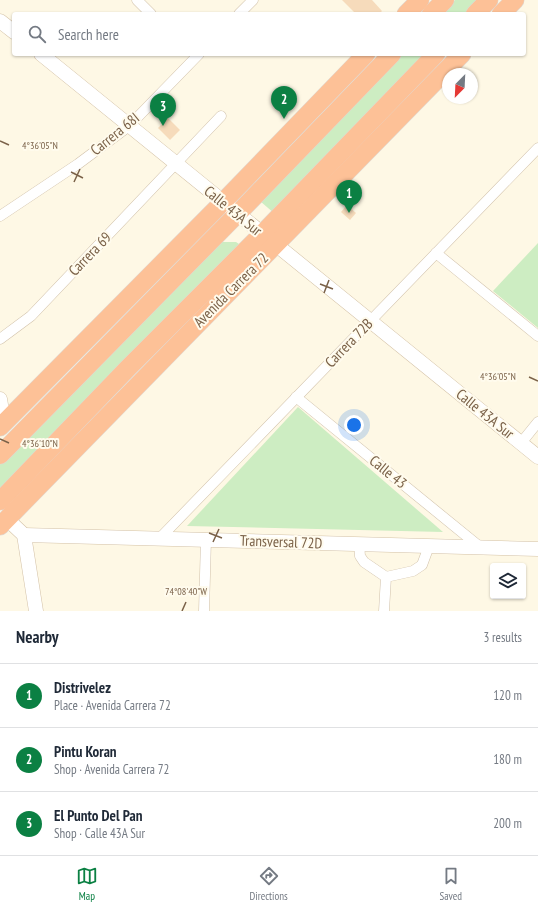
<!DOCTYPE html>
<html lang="en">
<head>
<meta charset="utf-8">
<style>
	:root { --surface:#fff; --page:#f6f6f7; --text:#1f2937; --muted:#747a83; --line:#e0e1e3; --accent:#0b8043 }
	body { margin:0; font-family:"PT Sans Narrow",sans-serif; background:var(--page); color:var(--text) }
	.controls { position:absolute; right:12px; bottom:12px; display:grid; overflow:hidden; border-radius:4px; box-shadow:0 1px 3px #0004 }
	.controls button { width:36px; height:36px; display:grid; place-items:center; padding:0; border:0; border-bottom:1px solid var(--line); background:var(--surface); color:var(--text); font:20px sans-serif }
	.compass { position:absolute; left:442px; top:68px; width:36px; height:36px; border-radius:50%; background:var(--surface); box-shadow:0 1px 3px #0004; rotate:204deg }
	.you { position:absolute; left:354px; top:425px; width:14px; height:14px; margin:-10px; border:3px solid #fff; border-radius:50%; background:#1a73e8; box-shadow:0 0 0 6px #1a73e833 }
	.badge { display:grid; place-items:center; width:26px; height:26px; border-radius:50%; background:var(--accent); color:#fff; font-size:13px; font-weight:700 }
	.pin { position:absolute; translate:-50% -33px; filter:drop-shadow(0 1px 2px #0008) }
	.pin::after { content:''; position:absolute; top:21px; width:14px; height:12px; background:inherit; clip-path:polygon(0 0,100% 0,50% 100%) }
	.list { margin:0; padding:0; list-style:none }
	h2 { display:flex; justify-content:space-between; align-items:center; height:52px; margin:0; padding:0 16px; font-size:17px }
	h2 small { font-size:13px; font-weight:400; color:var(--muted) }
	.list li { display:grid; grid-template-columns:26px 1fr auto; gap:12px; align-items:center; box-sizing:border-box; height:64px; padding:0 16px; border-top:1px solid var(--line) }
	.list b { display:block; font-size:15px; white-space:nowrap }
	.list p { margin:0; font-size:13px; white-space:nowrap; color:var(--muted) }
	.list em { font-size:13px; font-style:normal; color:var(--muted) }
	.icon { flex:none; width:22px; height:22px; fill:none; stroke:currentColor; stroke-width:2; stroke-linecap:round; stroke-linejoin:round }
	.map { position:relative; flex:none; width:538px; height:611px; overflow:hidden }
	.search { position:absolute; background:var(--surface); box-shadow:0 1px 3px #0004; left:12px; right:12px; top:12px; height:44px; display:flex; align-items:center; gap:10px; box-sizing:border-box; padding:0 14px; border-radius:4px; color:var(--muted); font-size:15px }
	.sheet { height:244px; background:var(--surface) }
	nav { display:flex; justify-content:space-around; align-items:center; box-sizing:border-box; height:56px; border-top:1px solid var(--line); background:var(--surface); font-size:11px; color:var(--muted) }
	nav a { display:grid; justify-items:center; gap:2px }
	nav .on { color:var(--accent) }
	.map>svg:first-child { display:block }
</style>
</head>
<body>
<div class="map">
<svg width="538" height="611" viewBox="0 0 538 611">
	<rect width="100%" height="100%" fill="#fef8e5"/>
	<g fill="#cdedc2">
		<path d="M455,0H478L465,14H441Z"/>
		<path d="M401,54H426L275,214L260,201Z"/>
		<path d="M218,242H236L242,246L0,489V464Z"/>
		<path d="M538,243V328L493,291Z"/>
		<path d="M298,407L443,532L187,526Z"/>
	</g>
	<g fill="#f6dbbb">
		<path d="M342,0H372L382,11L379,14H356Z"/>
		<path d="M168,118L180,130L170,140L158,128Z"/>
		<path d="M347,205L356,213L350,220L341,212Z"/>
	</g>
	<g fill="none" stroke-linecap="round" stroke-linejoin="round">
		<g stroke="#d1c1aa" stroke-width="11">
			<g id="street">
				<path d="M137,0L151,14"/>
				<path d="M239,14L253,0"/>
				<path d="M0,216L78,164L129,126L199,54"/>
				<path d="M436,253L538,336"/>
				<path d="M0,339L31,316L221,116"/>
				<path d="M296,397L480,547"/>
				<path d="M521,443L538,422"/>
				<path d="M160,538L538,148"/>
				<path d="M359,544L360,556L364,562L386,577"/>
				<path d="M204,611L206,539"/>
				<path d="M384,611L386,577L413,571L422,565L429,546"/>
			</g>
		</g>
		<g stroke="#d4c2a7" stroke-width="15">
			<g id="secondary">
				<path d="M0,21L14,32"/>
				<path d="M41,54L538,457"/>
				<path d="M0,399L4,423"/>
				<path d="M7,519L24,535L36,611"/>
				<path d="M24,535L538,549"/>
			</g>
		</g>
		<g stroke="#dfd9d3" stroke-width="19">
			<g id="highway">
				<path d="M406,14L420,0"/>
				<path d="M431,14L445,0"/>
				<path d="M475,14L489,0"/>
				<path d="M501,14L515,0"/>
				<path d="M0,427L223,202L366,54"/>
				<path d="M0,455L250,201L392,54"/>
				<path d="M0,501L128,368L262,234L436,54"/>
				<path d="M0,526L462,54"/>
			</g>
		</g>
		<use href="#street" stroke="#fff" stroke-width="10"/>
		<use href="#secondary" stroke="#fff" stroke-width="14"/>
		<use href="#highway" stroke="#fdc197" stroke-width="18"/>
	</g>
	<path fill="none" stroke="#7a6148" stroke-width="1.5" d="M0,141L9,145M71,172L83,178M74,182L80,169M320,284L333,289M324,293L329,280M529,377L538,381M0,439L9,443M209,533L222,538M213,542L219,529M182,611L186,602"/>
	<g text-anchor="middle" stroke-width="4" stroke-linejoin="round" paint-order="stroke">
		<g font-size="15" fill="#7a6148" stroke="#fffbed">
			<text transform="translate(115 134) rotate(-39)" y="5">Carrera 68I</text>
			<text transform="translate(233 211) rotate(39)" y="5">Calle 43A Sur</text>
			<text transform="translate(90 254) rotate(-46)" y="5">Carrera 69</text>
			<text transform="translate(231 290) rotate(-45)" y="5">Avenida Carrera 72</text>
			<text transform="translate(349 343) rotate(-46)" y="5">Carrera 72B</text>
			<text transform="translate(485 414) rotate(39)" y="5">Calle 43A Sur</text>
			<text transform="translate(388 472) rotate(39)" y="5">Calle 43</text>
			<text transform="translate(281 542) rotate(2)" y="5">Transversal 72D</text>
		</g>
	</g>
	<g font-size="10" text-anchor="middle" fill="#7a6148" stroke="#fffbed" stroke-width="4" stroke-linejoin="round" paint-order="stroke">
		<text x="40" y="149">4°36'05"N</text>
		<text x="498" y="380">4°36'05"N</text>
		<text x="40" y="447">4°36'10"N</text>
		<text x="186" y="595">74°08'40"W</text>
	</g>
</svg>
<div class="controls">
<button><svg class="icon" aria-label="layers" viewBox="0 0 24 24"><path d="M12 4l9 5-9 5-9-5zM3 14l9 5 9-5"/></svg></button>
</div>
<svg class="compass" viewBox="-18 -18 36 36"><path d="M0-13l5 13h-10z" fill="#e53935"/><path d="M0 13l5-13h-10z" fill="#747a83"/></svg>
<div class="you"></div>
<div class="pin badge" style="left:349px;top:213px">1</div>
<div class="pin badge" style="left:284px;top:119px">2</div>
<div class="pin badge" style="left:163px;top:126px">3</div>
<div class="search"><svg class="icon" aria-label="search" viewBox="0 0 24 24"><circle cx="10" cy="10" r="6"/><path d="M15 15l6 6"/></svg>Search here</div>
</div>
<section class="sheet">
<h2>Nearby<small>3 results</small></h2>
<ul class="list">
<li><span class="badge">1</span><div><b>Distrivelez</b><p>Place · Avenida Carrera 72</p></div><em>120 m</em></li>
<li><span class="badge">2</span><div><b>Pintu Koran</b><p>Shop · Avenida Carrera 72</p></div><em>180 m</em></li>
<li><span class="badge">3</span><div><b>El Punto Del Pan</b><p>Shop · Calle 43A Sur</p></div><em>200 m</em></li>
</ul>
</section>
<nav>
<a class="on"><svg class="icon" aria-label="map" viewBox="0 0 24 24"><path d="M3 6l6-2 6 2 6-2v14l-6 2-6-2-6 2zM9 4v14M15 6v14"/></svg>Map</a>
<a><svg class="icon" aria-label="directions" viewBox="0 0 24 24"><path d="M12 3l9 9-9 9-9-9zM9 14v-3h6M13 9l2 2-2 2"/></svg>Directions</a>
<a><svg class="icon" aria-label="saved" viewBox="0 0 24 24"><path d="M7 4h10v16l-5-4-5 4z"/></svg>Saved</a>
</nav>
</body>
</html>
